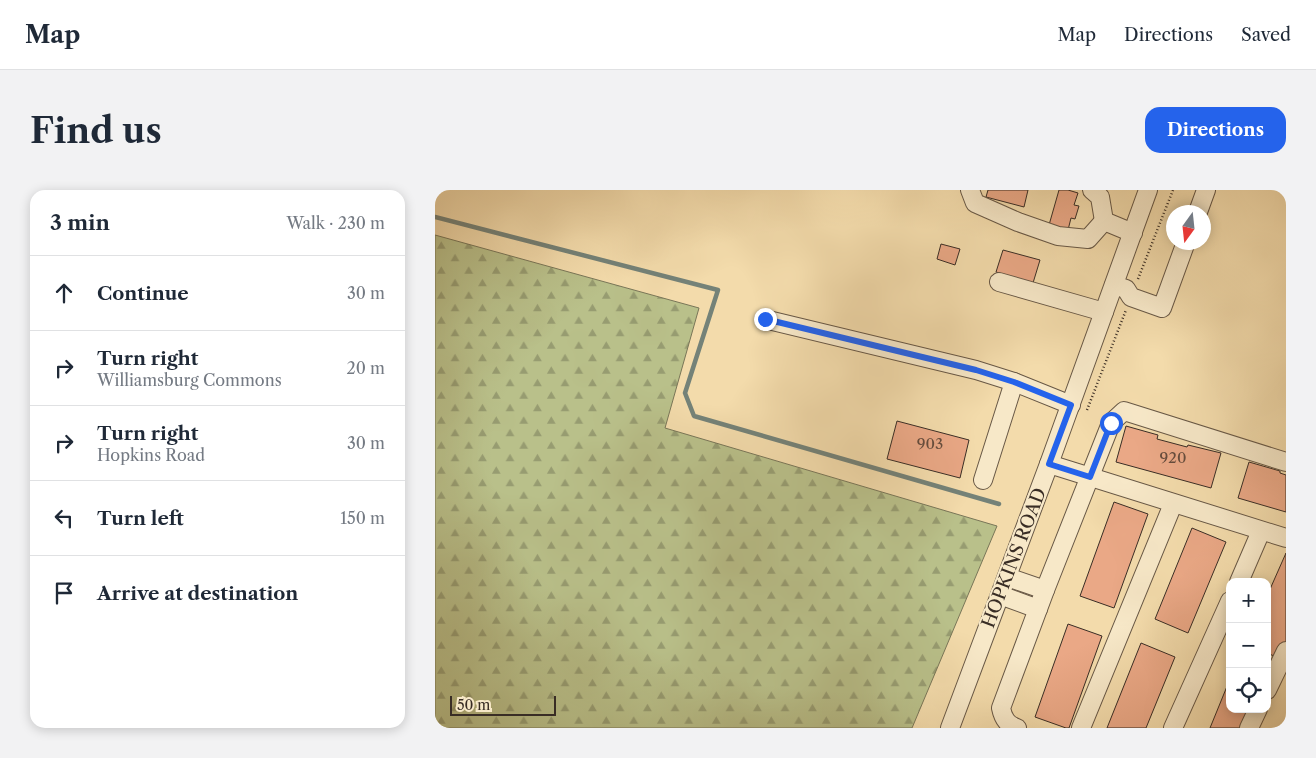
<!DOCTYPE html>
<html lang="en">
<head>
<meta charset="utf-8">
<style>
	:root { --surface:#fff; --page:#f2f2f3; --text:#1f2937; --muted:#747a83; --line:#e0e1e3; --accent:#2563eb }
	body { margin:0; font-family:"Libre Caslon Text",serif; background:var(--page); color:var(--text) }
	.controls { position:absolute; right:15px; bottom:15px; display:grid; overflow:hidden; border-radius:10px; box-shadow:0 2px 12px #0003 }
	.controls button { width:45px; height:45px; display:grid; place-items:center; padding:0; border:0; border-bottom:1px solid var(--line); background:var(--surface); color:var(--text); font:25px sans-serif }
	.compass { position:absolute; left:731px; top:15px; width:45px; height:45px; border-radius:50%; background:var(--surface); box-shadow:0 2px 12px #0003; rotate:195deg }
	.scale { position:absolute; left:15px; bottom:12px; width:106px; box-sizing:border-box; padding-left:5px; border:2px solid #392d25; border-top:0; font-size:14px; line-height:18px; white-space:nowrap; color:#392d25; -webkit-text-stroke:4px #f7e8c8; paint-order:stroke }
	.stop { position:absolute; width:15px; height:15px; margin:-11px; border:4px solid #2563eb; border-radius:50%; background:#fff }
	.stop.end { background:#2563eb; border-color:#fff; box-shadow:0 1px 5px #0008 }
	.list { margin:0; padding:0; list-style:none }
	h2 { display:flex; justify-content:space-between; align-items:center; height:65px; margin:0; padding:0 20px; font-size:21px }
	h2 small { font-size:16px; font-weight:400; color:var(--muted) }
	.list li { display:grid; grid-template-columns:32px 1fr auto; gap:15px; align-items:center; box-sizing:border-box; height:75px; padding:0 20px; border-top:1px solid var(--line) }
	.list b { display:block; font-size:19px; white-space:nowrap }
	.list p { margin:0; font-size:16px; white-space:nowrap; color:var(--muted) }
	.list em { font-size:16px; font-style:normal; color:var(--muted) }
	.icon { flex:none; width:28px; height:28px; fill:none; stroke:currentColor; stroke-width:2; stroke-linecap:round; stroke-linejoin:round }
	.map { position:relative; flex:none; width:851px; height:538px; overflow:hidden; border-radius:15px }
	header { display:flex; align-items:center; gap:30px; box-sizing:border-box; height:70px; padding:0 25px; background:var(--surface); border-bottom:1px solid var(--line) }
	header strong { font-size:24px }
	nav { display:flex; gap:28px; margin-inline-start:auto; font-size:18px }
	.intro { display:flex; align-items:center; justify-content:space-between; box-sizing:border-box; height:120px; padding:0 30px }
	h1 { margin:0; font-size:35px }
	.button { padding:12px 22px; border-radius:15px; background:var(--accent); color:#fff; font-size:18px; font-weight:700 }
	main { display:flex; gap:30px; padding:0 30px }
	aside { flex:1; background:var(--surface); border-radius:15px; box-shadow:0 2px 12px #0003 }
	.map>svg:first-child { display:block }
</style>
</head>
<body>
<header>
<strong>Map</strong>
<nav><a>Map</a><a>Directions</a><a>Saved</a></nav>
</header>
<div class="intro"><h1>Find us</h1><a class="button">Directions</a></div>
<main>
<aside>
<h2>3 min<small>Walk · 230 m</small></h2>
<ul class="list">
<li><svg class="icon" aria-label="ahead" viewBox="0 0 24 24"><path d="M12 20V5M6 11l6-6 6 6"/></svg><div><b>Continue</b></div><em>30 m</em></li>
<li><svg class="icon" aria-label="right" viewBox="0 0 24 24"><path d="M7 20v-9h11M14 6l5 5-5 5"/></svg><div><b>Turn right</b><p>Williamsburg Commons</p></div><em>20 m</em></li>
<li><svg class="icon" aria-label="right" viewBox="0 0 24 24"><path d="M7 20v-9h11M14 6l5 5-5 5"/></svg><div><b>Turn right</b><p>Hopkins Road</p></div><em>30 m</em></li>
<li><svg class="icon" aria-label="left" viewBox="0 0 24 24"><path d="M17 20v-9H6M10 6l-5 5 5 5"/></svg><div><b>Turn left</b></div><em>150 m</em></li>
<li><svg class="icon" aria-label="arrive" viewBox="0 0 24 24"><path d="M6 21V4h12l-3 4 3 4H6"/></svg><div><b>Arrive at destination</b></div></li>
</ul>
</aside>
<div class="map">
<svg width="851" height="538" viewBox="0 0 851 538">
	<defs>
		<pattern id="forest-firs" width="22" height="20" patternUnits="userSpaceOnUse" patternTransform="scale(1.25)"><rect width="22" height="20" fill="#b9c08a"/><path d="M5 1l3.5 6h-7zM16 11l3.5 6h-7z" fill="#979c71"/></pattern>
	</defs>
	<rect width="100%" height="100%" fill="#f3dbab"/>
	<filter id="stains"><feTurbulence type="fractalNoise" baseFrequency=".004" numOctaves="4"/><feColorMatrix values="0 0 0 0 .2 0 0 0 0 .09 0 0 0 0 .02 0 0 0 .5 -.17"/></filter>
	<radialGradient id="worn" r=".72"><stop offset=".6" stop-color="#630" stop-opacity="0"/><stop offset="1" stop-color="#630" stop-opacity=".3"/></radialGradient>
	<path fill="url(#forest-firs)" stroke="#797658" d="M0,45L264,118L230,238L562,336L477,538H0Z"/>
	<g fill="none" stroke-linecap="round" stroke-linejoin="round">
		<path stroke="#748278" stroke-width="4.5" d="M0,27L283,100L250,203L259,226L564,314"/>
	</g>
	<g fill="#eaa886" stroke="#392d25">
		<path d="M553,0H593L589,17L551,7Z"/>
		<path d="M624,0H633L643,3L639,15L644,16L640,29L636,28L633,40L614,35Z"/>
		<path d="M506,54L525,59L520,75L502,69Z"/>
		<path d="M568,60L605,70L598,93L561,82Z"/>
		<path d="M462,231L534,250L525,288L452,269Z"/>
		<path d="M691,236L723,245L722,249L752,257L753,255L786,263L776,298L681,272Z"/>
		<path d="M814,272L845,281V283L851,285V322L803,308Z"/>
		<path d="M679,312L713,324L679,418L645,406Z"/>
		<path d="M757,338L791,352L753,443L720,429Z"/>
		<path d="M851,363V456L846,469L832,463V406Z"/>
		<path d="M633,434L667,446L634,538H631L600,527Z"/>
		<path d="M706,453L740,467L711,538H672Z"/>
		<path d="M795,489V519H822L813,538H775Z"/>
	</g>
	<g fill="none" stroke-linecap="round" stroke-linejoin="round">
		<g stroke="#685846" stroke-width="20">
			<g id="minor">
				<path d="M535,0L540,13L583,32L623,46L653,49L669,31"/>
				<path d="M657,0L665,7L669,31L698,43"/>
				<path d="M763,22L771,0"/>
				<path d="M564,92L669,122"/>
				<path d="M679,95L691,99L696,107L727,118L751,52"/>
				<path d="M329,129L541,180L579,192L636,215"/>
				<path d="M614,274L851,348"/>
				<path d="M548,290L579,192"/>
				<path d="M572,387L610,400"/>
				<path d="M804,392L826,341"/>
				<path d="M565,405L603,419"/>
				<path d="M832,500L851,461"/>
				<path d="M515,538L614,274L713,0"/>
				<path d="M582,538C572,535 568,528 566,518L610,400L676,233L689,221L851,272"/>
				<path d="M646,538L738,314"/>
				<path d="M738,538L795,411"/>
				<path d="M814,538L823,519"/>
			</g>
		</g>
		<g stroke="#392d25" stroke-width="2.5" stroke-dasharray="1 2.5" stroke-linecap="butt">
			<path d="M703,89L738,0"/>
			<path d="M652,220L691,120"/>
		</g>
		<use href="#minor" stroke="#f7e8c8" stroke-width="18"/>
	</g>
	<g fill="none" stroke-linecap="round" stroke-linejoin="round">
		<path stroke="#2563eb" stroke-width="6" d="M330,129L541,180L579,192L636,215L614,274L655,287L676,233"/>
	</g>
	<g text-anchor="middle" stroke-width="4" stroke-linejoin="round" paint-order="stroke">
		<g font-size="15" fill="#654c3d">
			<text x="495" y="259">903</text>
			<text x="738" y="273">920</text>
		</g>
		<g font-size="18" fill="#392d25" stroke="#f7e8c8">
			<text transform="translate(579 368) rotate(-69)" y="6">HOPKINS ROAD</text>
		</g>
	</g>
	<rect width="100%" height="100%" filter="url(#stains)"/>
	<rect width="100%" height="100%" fill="url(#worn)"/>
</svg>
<div class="controls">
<button>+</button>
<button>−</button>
<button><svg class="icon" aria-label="locate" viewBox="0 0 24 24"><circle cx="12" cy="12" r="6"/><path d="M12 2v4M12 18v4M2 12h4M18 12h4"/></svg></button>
</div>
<svg class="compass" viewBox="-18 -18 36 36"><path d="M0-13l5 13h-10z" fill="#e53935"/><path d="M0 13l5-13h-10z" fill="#747a83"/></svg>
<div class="scale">50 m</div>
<div class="stop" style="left:676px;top:233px"></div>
<div class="stop end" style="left:330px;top:129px"></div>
</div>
</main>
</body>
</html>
